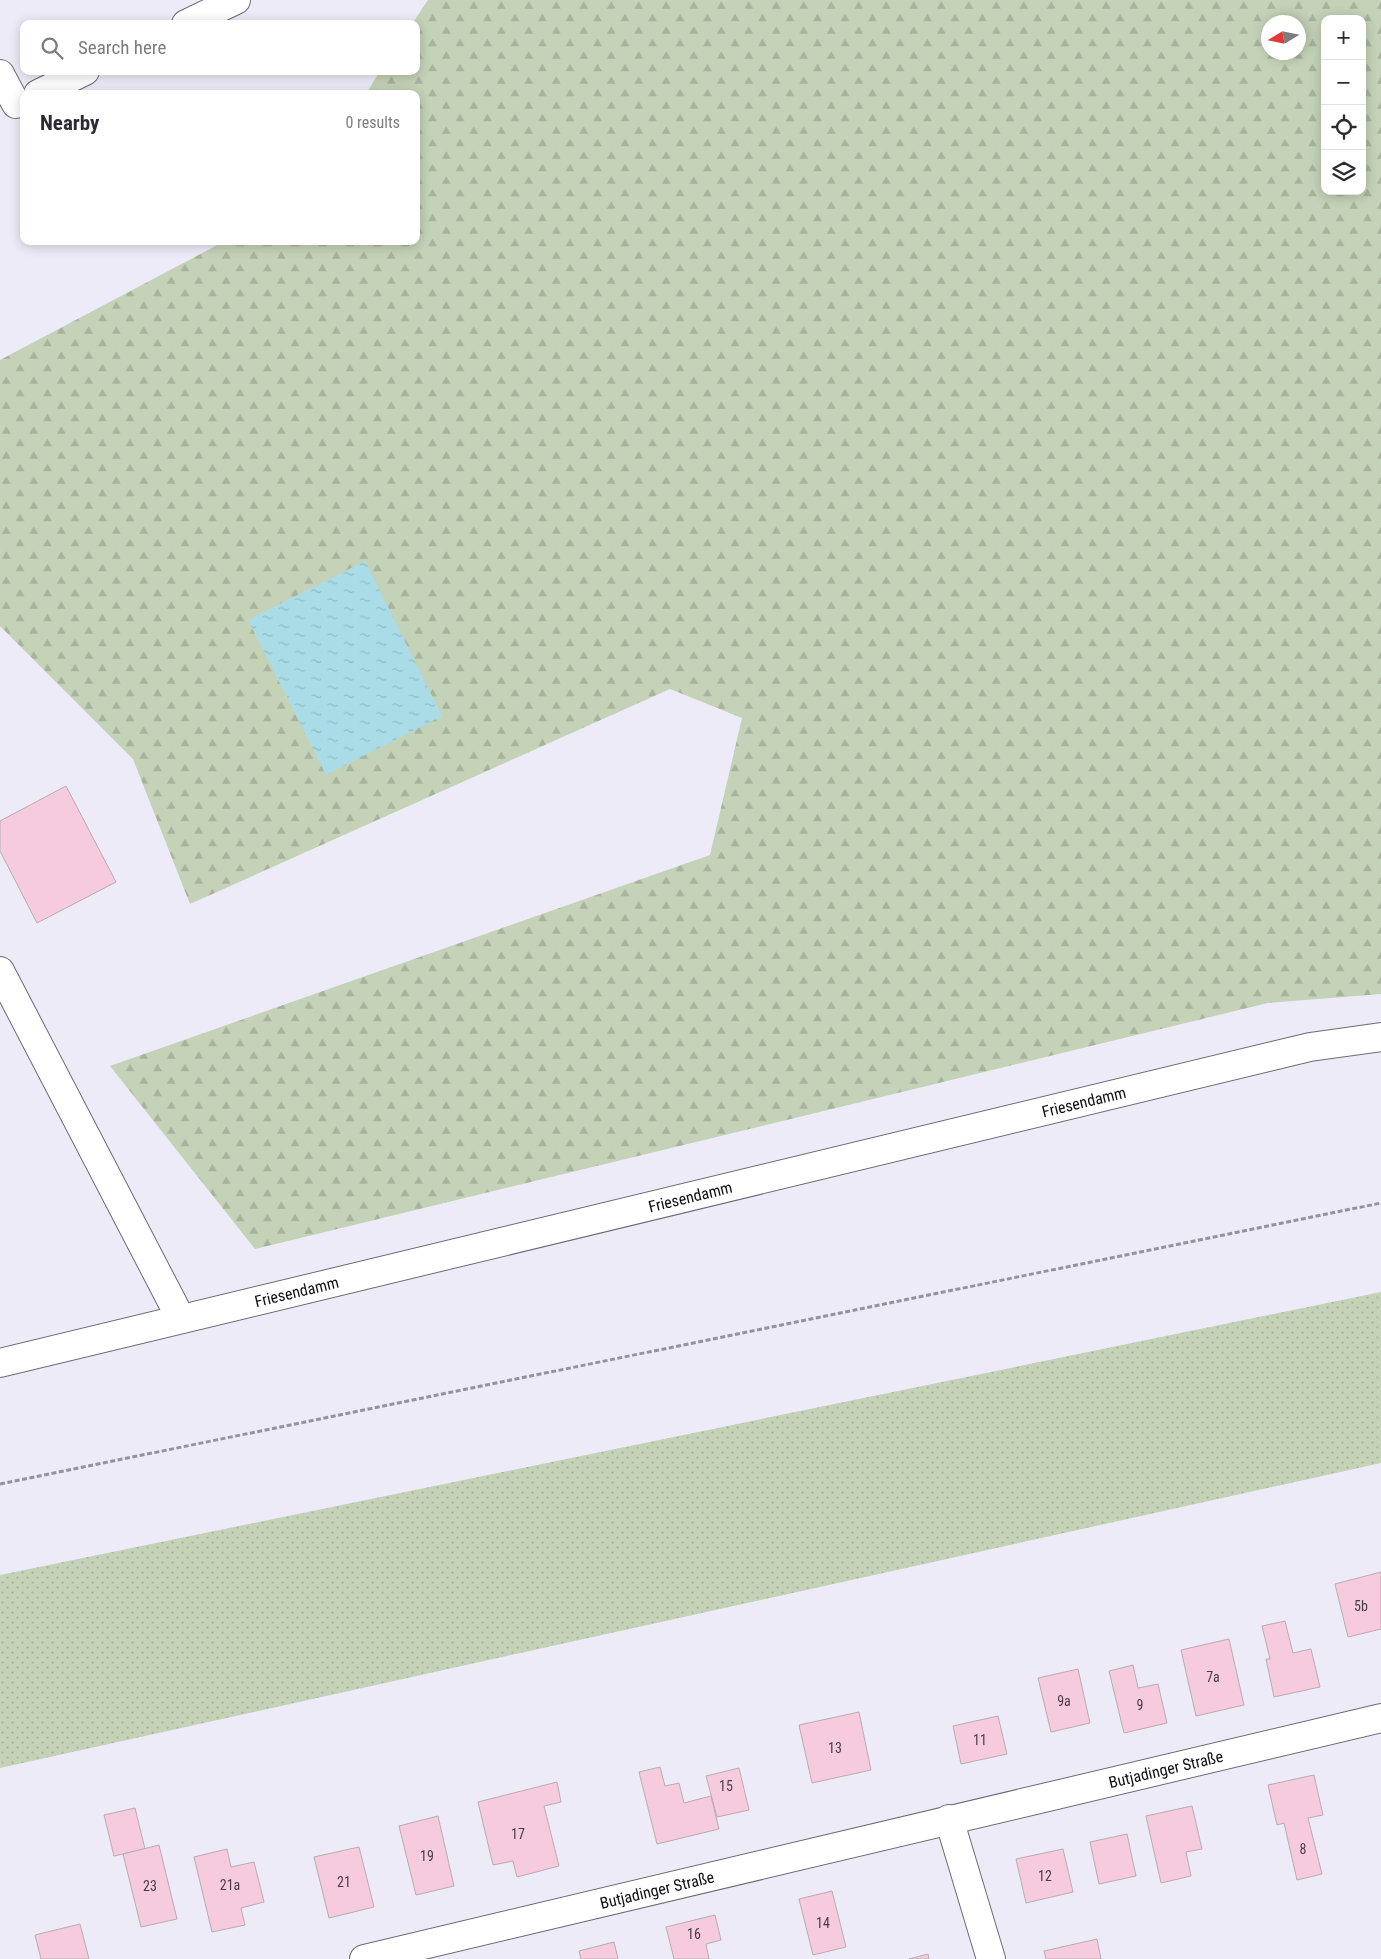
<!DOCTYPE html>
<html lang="en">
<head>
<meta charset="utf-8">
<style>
	:root { --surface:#fff; --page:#f7f7f7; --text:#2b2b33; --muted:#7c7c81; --line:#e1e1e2 }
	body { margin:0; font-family:"Roboto Condensed",sans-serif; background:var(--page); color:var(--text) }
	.controls { position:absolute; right:15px; top:15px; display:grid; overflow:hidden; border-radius:10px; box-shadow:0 2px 12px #0003 }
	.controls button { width:45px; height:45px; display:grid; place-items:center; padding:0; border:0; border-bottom:1px solid var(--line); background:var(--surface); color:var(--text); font:25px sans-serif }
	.compass { position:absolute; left:1261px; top:15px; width:45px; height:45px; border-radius:50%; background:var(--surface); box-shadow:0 2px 12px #0003; rotate:260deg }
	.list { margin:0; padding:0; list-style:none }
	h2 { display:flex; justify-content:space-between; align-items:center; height:65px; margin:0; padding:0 20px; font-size:21px }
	h2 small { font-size:16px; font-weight:400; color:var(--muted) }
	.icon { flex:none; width:28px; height:28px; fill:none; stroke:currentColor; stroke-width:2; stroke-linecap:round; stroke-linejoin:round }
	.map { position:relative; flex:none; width:1381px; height:1959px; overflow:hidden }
	.search { position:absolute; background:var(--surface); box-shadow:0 2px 12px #0003; left:20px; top:20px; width:400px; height:55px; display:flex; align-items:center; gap:12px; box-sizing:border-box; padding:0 18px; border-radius:10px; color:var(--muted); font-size:19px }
	.panel { position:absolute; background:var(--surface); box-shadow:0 2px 12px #0003; left:20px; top:90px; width:400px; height:155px; border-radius:10px }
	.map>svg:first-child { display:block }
</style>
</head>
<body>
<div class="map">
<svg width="1381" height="1959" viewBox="0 0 1381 1959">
	<defs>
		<pattern id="green-dots" width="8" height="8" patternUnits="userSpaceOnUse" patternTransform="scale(1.25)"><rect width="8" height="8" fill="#c4d2b7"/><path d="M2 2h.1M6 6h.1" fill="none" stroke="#a7b39c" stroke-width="1.8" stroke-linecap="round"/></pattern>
		<pattern id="forest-firs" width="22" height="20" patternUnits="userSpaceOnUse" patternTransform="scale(1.25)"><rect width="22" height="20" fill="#c4d2b7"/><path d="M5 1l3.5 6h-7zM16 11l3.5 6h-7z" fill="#a7b39c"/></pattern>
		<pattern id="water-ripples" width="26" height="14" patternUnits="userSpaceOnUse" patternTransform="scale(1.25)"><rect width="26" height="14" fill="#aadce7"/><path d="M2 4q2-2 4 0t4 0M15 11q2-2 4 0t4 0" fill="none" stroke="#91bcc5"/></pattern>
	</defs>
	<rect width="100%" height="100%" fill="#ecebf7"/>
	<path fill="url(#green-dots)" d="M1381,1292V1463L0,1768V1575Z"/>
	<path fill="url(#forest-firs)" fill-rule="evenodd" d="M428,0H1381V994L1268,1003L255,1249L110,1066L710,855L742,718L670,689L190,904L133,759L0,626V360L225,241H416V94H366L380,71H416V24H412ZM1325,19H1362V191H1325ZM1268,22H1298V52H1268Z"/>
	<path fill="url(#water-ripples)" d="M365,561L442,716L326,775L248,620Z"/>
	<g fill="#f6cbdd" stroke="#b9acb1">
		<path d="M66,786L116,882L37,923L0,851V821Z"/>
		<path d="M1381,1572V1629L1348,1637L1335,1584Z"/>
		<path d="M1285,1621L1293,1653L1311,1649L1320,1687L1274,1697L1266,1659H1270L1262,1626Z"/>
		<path d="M1229,1639L1244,1705L1196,1716L1181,1650Z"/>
		<path d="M1133,1665L1138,1688L1158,1684L1167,1723L1124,1733L1109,1671Z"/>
		<path d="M1078,1669L1090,1723L1051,1732L1038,1678Z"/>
		<path d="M859,1712L871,1770L812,1783L799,1725Z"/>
		<path d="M998,1716L1007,1754L961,1764L953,1726Z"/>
		<path d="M660,1767L665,1786L679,1783L684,1803L711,1796L719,1829L657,1844L639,1772Z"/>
		<path d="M739,1768L749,1810L717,1817L706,1776Z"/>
		<path d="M1314,1775L1323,1815L1308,1818L1322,1874L1297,1880L1284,1823L1277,1825L1268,1785Z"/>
		<path d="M557,1782L561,1802L544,1806L559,1866L517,1877L513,1861L493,1865L478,1802Z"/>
		<path d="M1192,1806L1202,1849L1186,1852L1191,1876L1161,1883L1146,1816Z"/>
		<path d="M135,1808L145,1849L114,1856L104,1815Z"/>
		<path d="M438,1816L454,1886L416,1895L399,1826Z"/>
		<path d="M1127,1834L1136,1876L1099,1884L1090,1842Z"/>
		<path d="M159,1845L177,1919L141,1927L123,1854Z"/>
		<path d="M359,1847L374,1907L329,1918L314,1857Z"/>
		<path d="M227,1849L231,1867L254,1862L264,1902L241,1908L245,1925L212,1932L194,1857Z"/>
		<path d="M1063,1849L1073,1892L1026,1903L1016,1859Z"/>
		<path d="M832,1891L846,1947L813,1955L799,1899Z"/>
		<path d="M715,1915L721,1940L706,1944L709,1959H674L666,1927Z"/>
		<path d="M80,1924L89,1959H41L35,1935Z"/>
		<path d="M1097,1939L1101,1959H1046L1044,1951Z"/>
		<path d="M614,1942L618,1959H581L579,1951Z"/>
		<path d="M928,1954L929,1959H909Z"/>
	</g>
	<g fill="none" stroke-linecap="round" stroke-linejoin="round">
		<g stroke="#6c6b76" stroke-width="30">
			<g id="minor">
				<path d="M186,24L236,0"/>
				<path d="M0,74L16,104"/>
				<path d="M38,94L85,71"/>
				<path d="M0,971L181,1319"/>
				<path d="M949,1819L991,1959"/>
				<path id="s1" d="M364,1959L1381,1718"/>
			</g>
		</g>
		<g stroke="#6c6b76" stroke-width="30">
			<g id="major">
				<path id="s2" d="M0,1363L1310,1047L1381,1037"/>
			</g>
		</g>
		<path stroke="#94939c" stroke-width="3" stroke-dasharray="5 2.5" stroke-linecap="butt" d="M0,1484L1381,1203"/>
		<use href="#minor" stroke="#fff" stroke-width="28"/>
		<use href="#major" stroke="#fff" stroke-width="28"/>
	</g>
	<g text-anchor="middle" stroke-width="4" stroke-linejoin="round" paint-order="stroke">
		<g font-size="14" fill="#483d45">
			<text x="1361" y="1611">5b</text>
			<text x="1213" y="1682">7a</text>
			<text x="1064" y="1706">9a</text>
			<text x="1140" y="1710">9</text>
			<text x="980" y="1745">11</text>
			<text x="835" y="1753">13</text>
			<text x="726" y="1791">15</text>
			<text x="518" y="1839">17</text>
			<text x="1303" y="1854">8</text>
			<text x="427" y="1861">19</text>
			<text x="1045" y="1881">12</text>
			<text x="344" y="1887">21</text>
			<text x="230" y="1890">21a</text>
			<text x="150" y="1891">23</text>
			<text x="823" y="1928">14</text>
			<text x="694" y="1939">16</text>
		</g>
		<g font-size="16" fill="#0e0e12" stroke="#faf9fe">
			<text dy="6" stroke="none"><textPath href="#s2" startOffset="1115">Friesendamm</textPath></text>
			<text dy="6" stroke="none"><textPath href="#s2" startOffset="710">Friesendamm</textPath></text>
			<text dy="6" stroke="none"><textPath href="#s2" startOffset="305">Friesendamm</textPath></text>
			<text dy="6" stroke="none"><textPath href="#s1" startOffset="824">Butjadinger Straße</textPath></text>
			<text dy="6" stroke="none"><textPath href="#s1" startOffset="301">Butjadinger Straße</textPath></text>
		</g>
	</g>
</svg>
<div class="controls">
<button>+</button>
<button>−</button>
<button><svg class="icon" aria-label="locate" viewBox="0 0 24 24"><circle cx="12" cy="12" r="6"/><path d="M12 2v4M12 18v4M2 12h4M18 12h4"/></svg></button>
<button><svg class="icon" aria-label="layers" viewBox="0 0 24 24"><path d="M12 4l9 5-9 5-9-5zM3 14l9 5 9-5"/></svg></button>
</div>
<svg class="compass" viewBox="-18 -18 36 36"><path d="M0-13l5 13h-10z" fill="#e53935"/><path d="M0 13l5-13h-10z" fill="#7c7c81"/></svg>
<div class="search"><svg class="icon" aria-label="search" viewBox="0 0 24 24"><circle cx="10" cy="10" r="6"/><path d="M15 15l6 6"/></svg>Search here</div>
<section class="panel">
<h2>Nearby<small>0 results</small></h2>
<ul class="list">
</ul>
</section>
</div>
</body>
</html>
